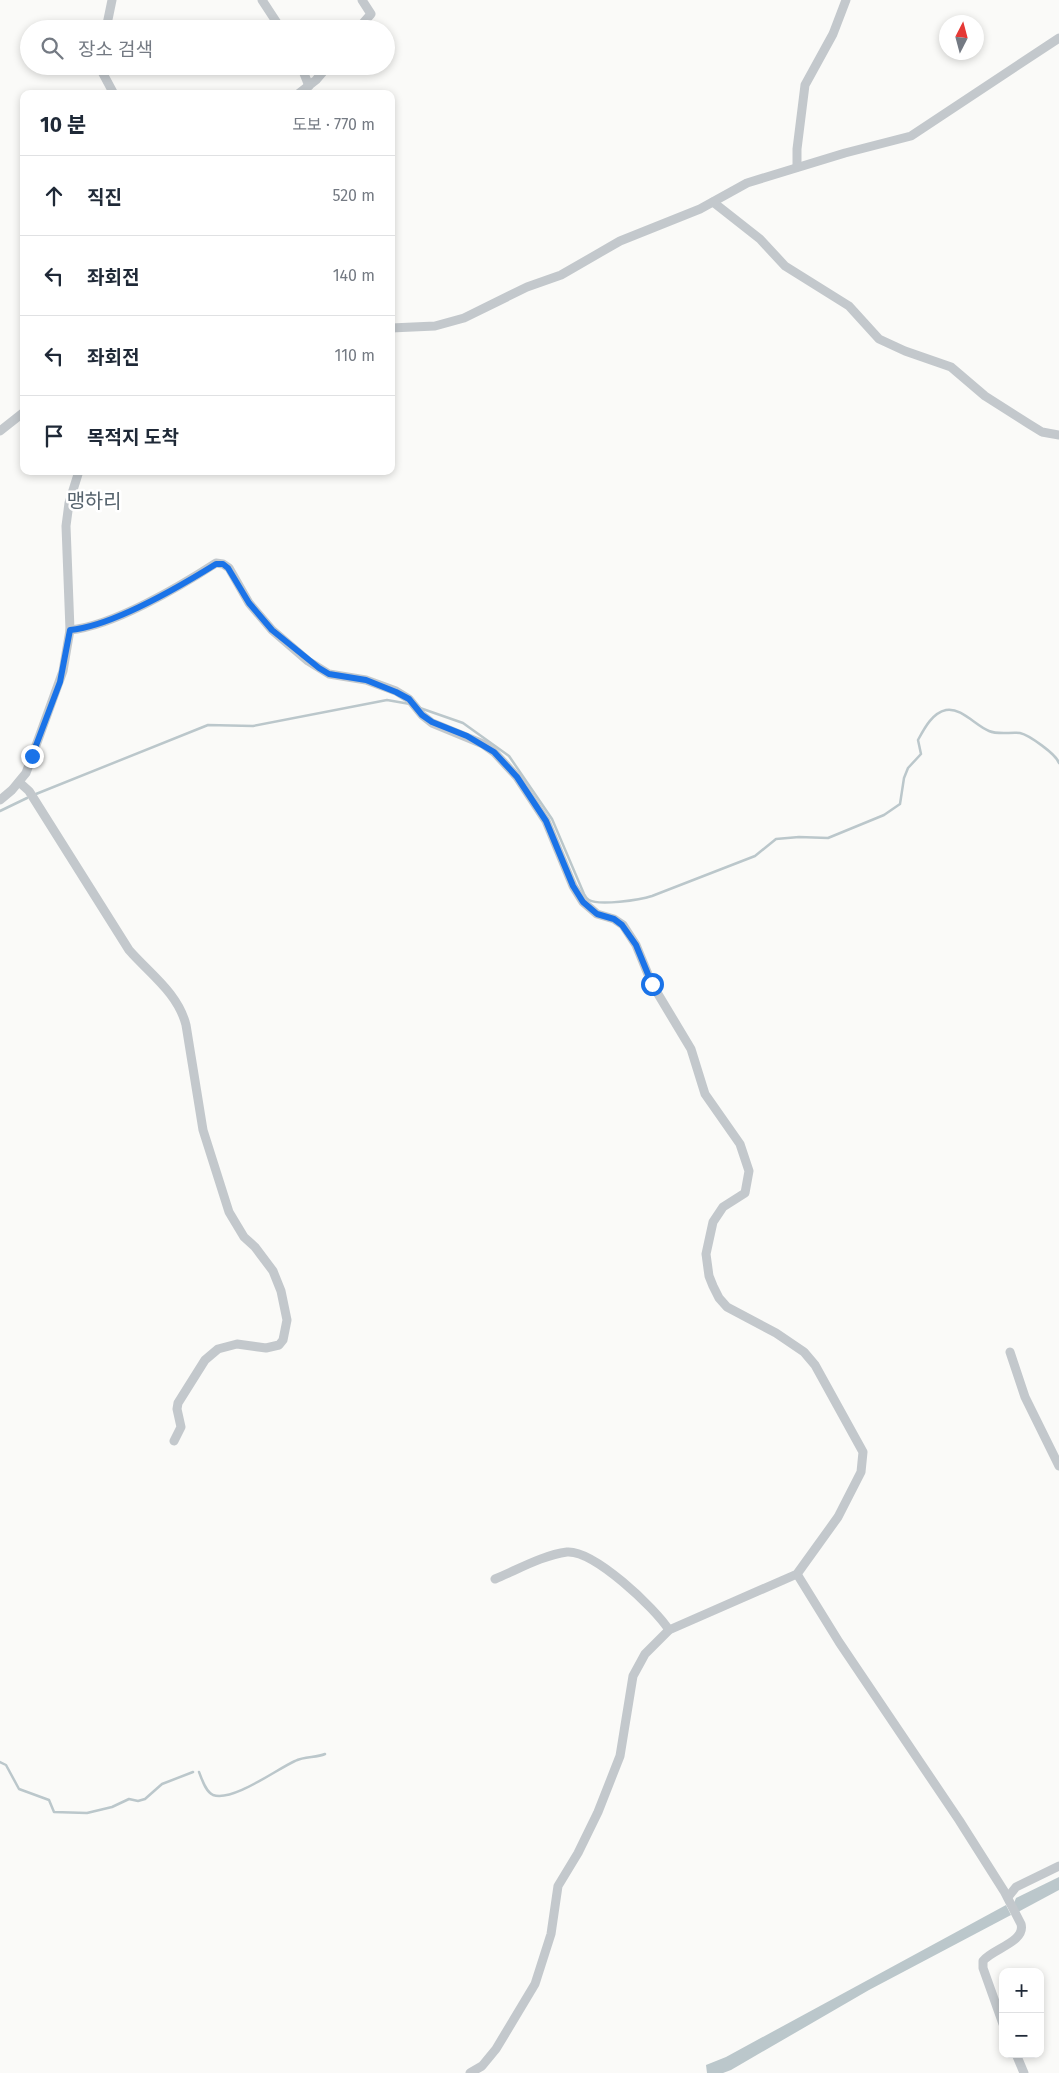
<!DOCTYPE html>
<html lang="ko">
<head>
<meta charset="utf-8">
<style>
	:root { --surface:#fff; --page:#f2f2f3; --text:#1f2937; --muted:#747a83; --line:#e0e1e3 }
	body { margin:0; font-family:"Fira Sans","Noto Sans KR",sans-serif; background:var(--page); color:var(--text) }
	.controls { position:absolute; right:15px; bottom:15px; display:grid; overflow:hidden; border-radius:10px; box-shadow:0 2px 8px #0003 }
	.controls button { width:45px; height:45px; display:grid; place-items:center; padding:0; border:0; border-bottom:1px solid var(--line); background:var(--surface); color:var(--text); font:25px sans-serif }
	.compass { position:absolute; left:939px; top:15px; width:45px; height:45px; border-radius:50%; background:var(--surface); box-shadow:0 2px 8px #0003; rotate:6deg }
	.stop { position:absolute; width:15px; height:15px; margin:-11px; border:4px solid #1a73e8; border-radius:50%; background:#fff }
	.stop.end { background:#1a73e8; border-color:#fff; box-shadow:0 1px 5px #0008 }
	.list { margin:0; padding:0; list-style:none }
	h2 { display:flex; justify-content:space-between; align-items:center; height:65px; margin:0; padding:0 20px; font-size:21px }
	h2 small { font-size:16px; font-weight:400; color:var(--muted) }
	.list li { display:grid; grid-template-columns:32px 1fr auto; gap:15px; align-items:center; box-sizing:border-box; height:80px; padding:0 20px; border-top:1px solid var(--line) }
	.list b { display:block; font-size:19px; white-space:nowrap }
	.list em { font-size:16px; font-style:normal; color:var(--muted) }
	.icon { flex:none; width:28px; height:28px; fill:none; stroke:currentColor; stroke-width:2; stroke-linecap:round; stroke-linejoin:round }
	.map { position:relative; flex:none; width:1059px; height:2073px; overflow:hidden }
	.search { position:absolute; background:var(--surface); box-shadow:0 2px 8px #0003; left:20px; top:20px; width:375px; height:55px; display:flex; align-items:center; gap:12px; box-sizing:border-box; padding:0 18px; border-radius:28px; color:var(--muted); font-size:19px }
	.panel { position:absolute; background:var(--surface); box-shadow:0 2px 8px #0003; left:20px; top:90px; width:375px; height:385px; border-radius:10px }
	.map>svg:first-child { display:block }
</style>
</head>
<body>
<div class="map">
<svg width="1059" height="2073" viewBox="0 0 1059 2073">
	<rect width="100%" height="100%" fill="#fafaf8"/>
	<g fill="#bbc7cb">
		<path d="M1059,1877V1890L1018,1912L1014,1903L1016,1898Z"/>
		<path d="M1006,1905L1011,1915L869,1990L731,2070L723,2073H707L706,2065L726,2057Z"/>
	</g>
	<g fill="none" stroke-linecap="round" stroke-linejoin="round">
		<g stroke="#bbc7cb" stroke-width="2.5">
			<path d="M420,708L463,723L509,756L552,819L584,894C585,896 587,899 589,900C599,906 640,900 652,896L755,856L776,839L799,837L828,838L884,815L900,804L904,778L908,768L921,754L918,740C924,729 932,713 946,710C961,707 976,726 989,731C998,735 1010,732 1020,733C1029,735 1056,754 1059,763"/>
			<path d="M36,794L208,725L253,726L387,700L410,704"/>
			<path d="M0,811L27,798"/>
			<path d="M0,1762L6,1765L19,1789L49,1800L54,1812L87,1813L112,1807L129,1799L138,1801L145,1799L162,1784L193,1772"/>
			<path d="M199,1772C202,1779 205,1791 213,1795C233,1802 277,1769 295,1761C305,1756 316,1758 325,1754"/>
		</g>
		<g stroke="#c3c8cc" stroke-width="9">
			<path d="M262,0L281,29"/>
			<path d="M106,29L112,0"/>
			<path d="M358,29L371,14L362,0"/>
			<path d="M99,66L114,94"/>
			<path d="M301,66L309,86"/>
			<path d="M298,94L316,80L328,66"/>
			<path d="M797,167V149L805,85L833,34L846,0"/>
			<path d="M713,202L760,239L785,266L849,306L879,339L905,351L951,367L985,396L1029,424L1042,432L1059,435"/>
			<path d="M391,328L435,326L464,318L527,287L561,275L620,241L700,209L747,183L845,153L911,136L1059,38"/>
			<path d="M0,431L24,412"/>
			<path d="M70,630C113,626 179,587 216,563L223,564L229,568L249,603L272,630L308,661L329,674L366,680L396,691L409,699L422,715L432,723L483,744L494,752L517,777L546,821L573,886L583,902L597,914L614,919L623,925L636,945L652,984L691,1049L705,1094L740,1144L749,1171L745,1193L723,1207L713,1222L706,1254L709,1276L713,1286L719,1298L727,1307L776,1333L804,1352L815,1365L863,1452L861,1472L838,1517L797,1574L669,1630L645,1654L633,1676L620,1756L598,1812L578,1853L558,1886L551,1934L535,1984L496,2049L482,2066L470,2073"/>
			<path d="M19,782L29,791L129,950C150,974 178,993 186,1025L203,1130L229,1212L244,1237L255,1247L273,1271L281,1291L287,1320L283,1340L279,1345L266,1348L237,1344L218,1349L205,1360L178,1403L177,1409L181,1427L174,1441"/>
			<path d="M0,800L12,790L26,773L63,671L70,630L66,526L69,503L79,471"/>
			<path d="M1010,1352L1025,1397L1059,1466"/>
			<path d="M797,1574L839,1642L959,1820L1004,1891L1021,1924C1026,1942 992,1949 983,1961V1968L1003,2024"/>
			<path d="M495,1579C517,1570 543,1555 567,1552C594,1550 655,1608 669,1630"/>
			<path d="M1008,1897L1016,1887L1059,1866"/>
			<path d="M1016,2054L1024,2073"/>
		</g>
	</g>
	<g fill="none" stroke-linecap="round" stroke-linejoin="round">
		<path stroke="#1a73e8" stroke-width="6" d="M32,756L60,682L70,630C113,626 179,587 216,564H223L228,568L249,603L272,630L319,668L329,674L366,680L396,692L409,699L422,715L432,722L467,736L494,752L517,777L546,821L573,886L583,902L597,914L614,919L622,925L636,945L652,984"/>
	</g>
	<g text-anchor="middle" stroke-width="5" stroke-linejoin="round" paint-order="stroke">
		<g font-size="20" fill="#57646e" stroke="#fff">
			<text x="94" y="508">맹하리</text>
		</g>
	</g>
</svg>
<div class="controls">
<button>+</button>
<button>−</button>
</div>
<svg class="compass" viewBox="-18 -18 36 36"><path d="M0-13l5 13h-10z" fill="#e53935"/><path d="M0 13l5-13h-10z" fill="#747a83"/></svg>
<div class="stop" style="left:652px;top:984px"></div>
<div class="stop end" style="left:32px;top:756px"></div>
<div class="search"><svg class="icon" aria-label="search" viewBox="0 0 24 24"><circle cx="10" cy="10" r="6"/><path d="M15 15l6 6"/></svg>장소 검색</div>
<section class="panel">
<h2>10 분<small>도보 · 770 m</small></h2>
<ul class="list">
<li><svg class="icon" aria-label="ahead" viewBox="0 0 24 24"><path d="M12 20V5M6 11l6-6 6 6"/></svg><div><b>직진</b></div><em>520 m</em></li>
<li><svg class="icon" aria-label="left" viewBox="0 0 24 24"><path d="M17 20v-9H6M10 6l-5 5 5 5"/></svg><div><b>좌회전</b></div><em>140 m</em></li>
<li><svg class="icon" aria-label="left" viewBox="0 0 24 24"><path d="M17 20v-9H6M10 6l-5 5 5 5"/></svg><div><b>좌회전</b></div><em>110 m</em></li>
<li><svg class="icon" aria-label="arrive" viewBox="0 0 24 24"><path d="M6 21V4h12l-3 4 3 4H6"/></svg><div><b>목적지 도착</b></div></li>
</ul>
</section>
</div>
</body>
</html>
